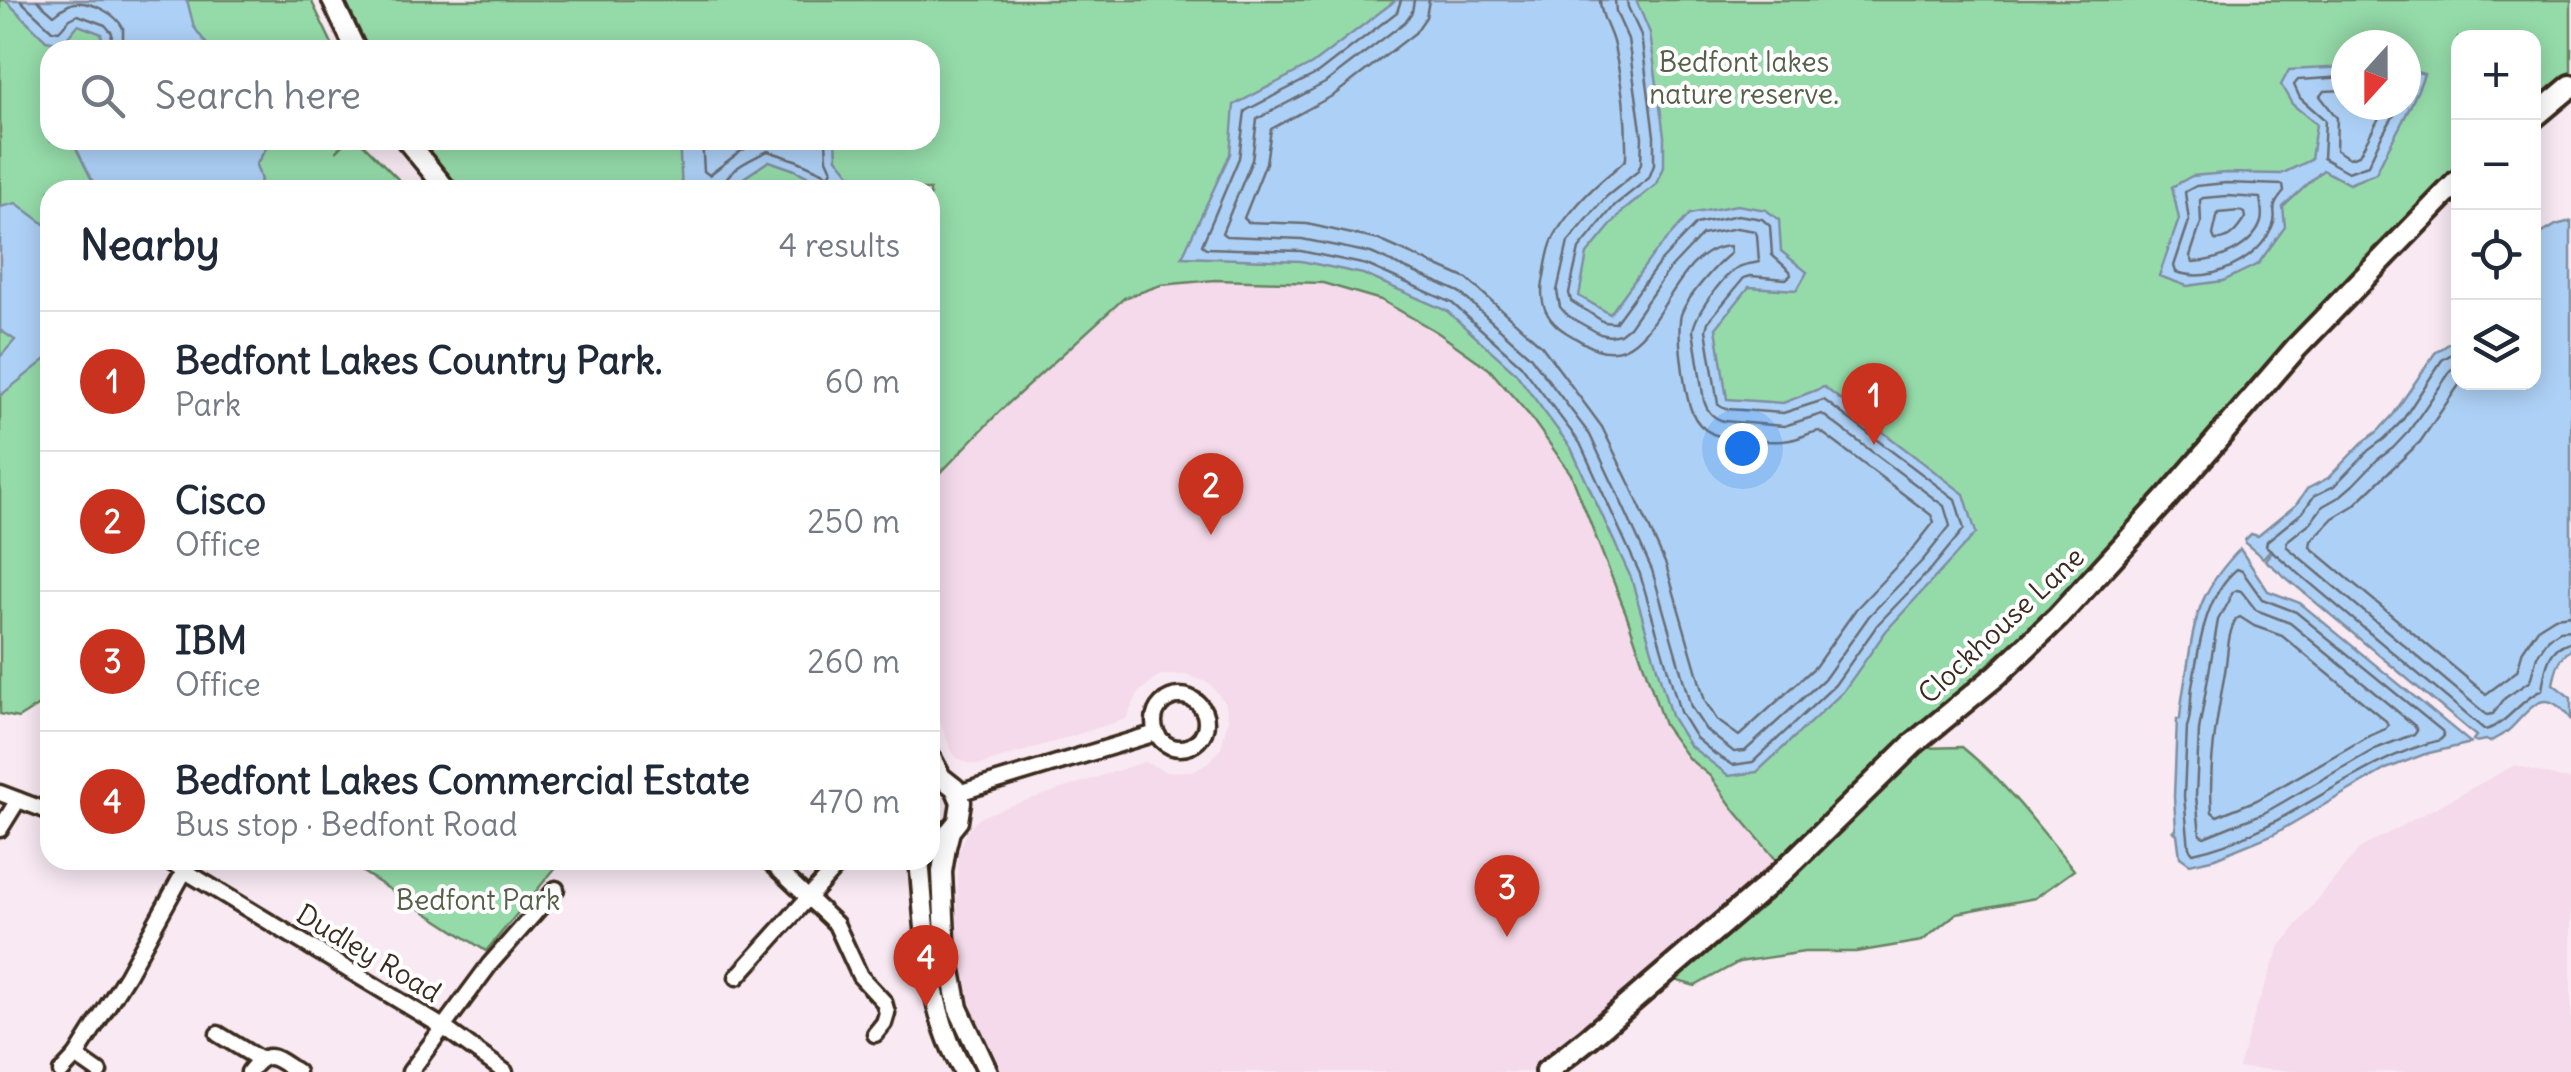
<!DOCTYPE html>
<html lang="en">
<head>
<meta charset="utf-8">
<style>
	:root { --surface:#fff; --page:#f6f6f7; --text:#1f2937; --muted:#747a83; --line:#e0e1e3; --accent:#c8321e }
	body { margin:0; font-family:Delius,sans-serif; background:var(--page); color:var(--text) }
	.controls { position:absolute; right:30px; top:30px; display:grid; overflow:hidden; border-radius:20px; box-shadow:0 5px 25px #0003 }
	.controls button { width:90px; height:90px; display:grid; place-items:center; padding:0; border:0; border-bottom:2px solid var(--line); background:var(--surface); color:var(--text); font:50px sans-serif }
	.compass { position:absolute; left:2331px; top:30px; width:90px; height:90px; border-radius:50%; background:var(--surface); box-shadow:0 5px 25px #0003; rotate:201deg }
	.you { position:absolute; left:1742px; top:448px; width:35px; height:35px; margin:-25px; border:8px solid #fff; border-radius:50%; background:#1a73e8; box-shadow:0 0 0 15px #1a73e833 }
	.badge { display:grid; place-items:center; width:65px; height:65px; border-radius:50%; background:var(--accent); color:#fff; font-size:32px; font-weight:700 }
	.pin { position:absolute; translate:-50% -82px; filter:drop-shadow(0 2px 5px #0008) }
	.pin::after { content:''; position:absolute; top:52px; width:35px; height:30px; background:inherit; clip-path:polygon(0 0,100% 0,50% 100%) }
	.list { margin:0; padding:0; list-style:none }
	h2 { display:flex; justify-content:space-between; align-items:center; height:130px; margin:0; padding:0 40px; font-size:42px }
	h2 small { font-size:32px; font-weight:400; color:var(--muted) }
	.list li { display:grid; grid-template-columns:65px 1fr auto; gap:30px; align-items:center; box-sizing:border-box; height:140px; padding:0 40px; border-top:2px solid var(--line) }
	.list b { display:block; font-size:38px; white-space:nowrap }
	.list p { margin:0; font-size:32px; white-space:nowrap; color:var(--muted) }
	.list em { font-size:32px; font-style:normal; color:var(--muted) }
	.icon { flex:none; width:55px; height:55px; fill:none; stroke:currentColor; stroke-width:2; stroke-linecap:round; stroke-linejoin:round }
	.map { position:relative; flex:none; width:2571px; height:1072px; overflow:hidden }
	.search { position:absolute; background:var(--surface); box-shadow:0 5px 25px #0003; left:40px; top:40px; width:900px; height:110px; display:flex; align-items:center; gap:25px; box-sizing:border-box; padding:0 35px; border-radius:30px; color:var(--muted); font-size:38px }
	.panel { position:absolute; background:var(--surface); box-shadow:0 5px 25px #0003; left:40px; top:180px; width:900px; height:690px; border-radius:30px }
	.map>svg:first-child { display:block }
</style>
</head>
<body>
<div class="map">
<svg width="2571" height="1072" viewBox="0 0 2571 1072">
	<rect width="100%" height="100%" fill="#f8e9f3"/>
	<filter id="ink" filterUnits="userSpaceOnUse"><feTurbulence type="fractalNoise" baseFrequency=".01" numOctaves="2"/><feDisplacementMap in="SourceGraphic" scale="20" xChannelSelector="R" yChannelSelector="G"/><feConvolveMatrix kernelMatrix="1 2 1 2 8 2 1 2 1" color-interpolation-filters="sRGB"/></filter>
	<g filter="url(#ink)">
		<g fill="#f4daea">
			<path d="M1215,280L1323,283L1381,300L1437,332L1488,369L1530,416L1571,475L1627,616L1664,725L1687,758L1710,776L1736,812L1778,862L1556,1072H1002L979,1029L966,988L957,929L958,854L966,834L973,824L983,816L1010,806L1144,762L1168,772L1193,771L1210,761L1221,748L1228,719L1226,704L1209,683L1186,675H1160L1139,692L1126,719L979,765L967,763L957,758L951,750L930,697V484L1000,411L1124,298L1177,282Z"/>
			<path d="M2515,765L2571,781V1072H2312L2239,1068L2257,1007L2280,946L2359,849Z"/>
		</g>
		<g fill="#95dba9" stroke="#688264" stroke-width="2.5" fill-rule="evenodd">
			<path d="M0,0H311L335,50H50V140H345L336,152L348,140H359L409,190H50V698L18,718L0,714Z"/>
			<path d="M345,0H2571V71L2534,100V38H2458V165L2374,248L2294,333L2127,528L2047,611L1906,739L1778,862L1736,812L1710,776L1688,758L1664,725L1627,616L1571,474L1530,416L1489,369L1437,332L1381,300L1323,283L1215,280L1161,285L1124,298L1000,411L930,484V190H458L418,150L414,140H930V50H369ZM2346,45H2406V105H2346Z"/>
			<path d="M1962,747C2005,782 2039,827 2074,870L2035,898L1957,913L1922,941L1856,952H1804L1739,962L1695,986L1671,979L1923,748Z"/>
			<path d="M344,860H562L486,951Z"/>
		</g>
		<g fill="#add1f6" stroke="#7f8ea0" stroke-width="2.5">
			<path d="M5,0H187L194,27L211,50H100L102,34L78,25L63,43L46,40Z"/>
			<path d="M1396,0H1636L1650,33L1664,136V167L1657,184L1622,212L1587,254L1579,296L1610,314L1652,256L1690,214L1737,205L1766,210L1779,220L1781,251L1807,272L1797,290L1749,287L1716,328L1727,399L1783,403L1824,387L1964,494L1976,533L1886,631L1843,692L1757,772L1729,776L1689,745L1671,716L1631,578L1571,448L1515,372L1447,311L1363,274L1301,261L1182,257L1230,154L1234,105L1312,64Z"/>
			<path d="M2346,67V105H2406V69L2424,74C2412,109 2391,140 2376,173L2349,184L2323,170L2283,207L2285,227L2258,264L2223,281L2187,286L2159,276L2179,219L2172,187L2192,176L2226,173L2281,174L2311,160L2316,124L2292,104L2281,85L2289,70Z"/>
			<path d="M75,140H271L256,165L261,180L255,190H97L74,144Z"/>
			<path d="M679,140H836L837,158L851,175L868,190H834L795,170L769,161L730,187L716,190H682Z"/>
			<path d="M16,203L50,228V356L0,396V357L15,340L0,330V207Z"/>
			<path d="M2571,221V650C2558,658 2556,670 2553,684L2571,698V720C2545,684 2533,706 2510,729C2503,736 2497,736 2490,742L2486,740L2475,742L2473,740L2476,736L2265,560L2272,551L2270,550L2263,558L2245,543V540L2251,534L2258,536L2296,505L2307,489L2328,478L2362,443L2377,432L2393,415L2435,353L2458,338V382H2534V238L2556,225Z"/>
			<path d="M2240,549L2268,591L2300,603L2471,743L2425,754L2386,769L2274,834L2215,858L2190,864L2180,857L2177,834L2173,831L2176,830L2174,797L2177,719H2180C2181,700 2185,682 2188,663C2195,611 2204,586 2240,549Z"/>
		</g>
		<g fill="none" stroke-linecap="round" stroke-linejoin="round">
			<g stroke="#696d74" stroke-width="2.5">
				<path d="M20,0L52,30L59,31L70,19L78,15L105,25L112,33L110,50"/>
				<path d="M37,0L54,15C60,11 66,4 75,3C92,1 116,14 123,28V50"/>
				<path d="M1401,0L1397,12L1318,73L1245,111L1239,158L1202,245L1206,248L1301,251L1367,265L1452,303L1521,365L1580,443L1640,574L1680,712L1696,738L1715,754L1733,765L1753,762L1835,685L1878,624L1932,568L1964,529L1955,499L1824,400L1783,413L1727,409L1718,404L1706,330L1708,322L1744,278L1751,276L1786,279L1791,275L1790,271L1772,255L1770,226L1762,219L1738,215L1696,224L1660,262L1615,323L1604,322L1571,301L1569,293L1579,249L1615,205L1649,178L1654,165V136L1641,35L1628,7L1627,0"/>
				<path d="M1414,0L1412,12L1405,22L1325,83L1257,119L1252,160L1222,233L1226,236L1302,239L1371,253L1459,292L1530,356L1590,435L1617,493L1652,570L1691,707L1706,730L1734,752L1745,751L1826,677L1869,616L1923,560L1950,526L1944,506L1822,414L1784,426L1723,421C1713,418 1707,411 1704,401L1693,331C1695,314 1721,279 1735,269C1742,264 1752,264 1759,262L1757,235L1755,231L1737,228L1702,235L1669,270L1629,327L1620,334L1610,336L1600,334L1568,316L1560,307L1557,291L1568,242L1606,197L1638,171L1641,163L1642,137L1628,39L1616,12L1615,0"/>
				<path d="M1429,0L1426,17L1415,33L1334,95L1271,129L1266,163L1244,218L1248,222L1307,224L1379,240L1467,279L1541,345L1602,427L1631,487L1666,565L1705,701L1717,720L1739,736L1815,667L1856,609L1912,550L1934,522L1931,515L1820,431C1810,432 1801,438 1790,440C1775,443 1728,440 1713,434C1704,430 1696,422 1692,412C1685,396 1675,327 1682,312C1689,295 1716,265 1731,253L1730,246C1678,248 1663,334 1623,349C1602,357 1584,343 1567,333C1547,321 1539,305 1543,282C1546,267 1547,250 1554,237C1562,221 1584,196 1598,184C1607,175 1618,168 1626,159C1627,122 1622,82 1614,46C1611,30 1600,17 1600,0"/>
				<path d="M2346,77L2298,80L2294,85L2300,98L2325,120L2323,158L2348,172L2368,165L2381,137L2400,105"/>
				<path d="M2346,90L2324,91L2320,96L2337,118L2336,150L2349,158L2359,155L2386,105"/>
				<path d="M702,140L704,171L709,175L741,151L762,140"/>
				<path d="M2226,183L2283,185L2284,192C2266,212 2280,212 2272,228C2256,261 2211,284 2176,272L2174,266L2189,221L2185,192L2196,186Z"/>
				<path d="M721,190C724,171 751,159 768,151L798,161L829,175L832,170L827,159L826,140"/>
				<path d="M2227,196L2260,198C2261,204 2263,215 2261,222C2252,248 2218,261 2193,262L2190,256L2201,223L2200,200L2203,198Z"/>
				<path d="M2240,211L2244,213L2245,218C2238,229 2229,242 2215,240L2213,235L2218,213Z"/>
				<path d="M2458,350L2442,360L2402,421L2384,439L2369,450L2334,486L2314,496L2303,512L2267,541L2266,546L2485,730C2508,724 2519,700 2542,690C2545,670 2548,646 2571,642"/>
				<path d="M2458,364L2452,369L2409,431L2393,448L2377,460L2353,485L2339,497L2323,506L2311,522L2287,541L2286,546L2487,715L2493,714L2505,698L2530,681L2537,656L2549,638L2560,631L2571,630"/>
				<path d="M2461,382L2420,442L2353,506L2333,518L2311,541L2310,547L2486,694L2517,671L2523,650L2539,627L2555,617L2571,615"/>
				<path d="M2237,569L2242,571L2262,599L2296,612L2442,731L2444,736L2440,740C2351,762 2283,834 2193,853L2189,848L2184,797L2187,727C2192,714 2190,701 2192,687C2199,648 2204,596 2237,569Z"/>
				<path d="M2237,590L2241,591L2256,610L2290,623L2415,726L2417,730L2414,734L2375,749L2264,813L2204,837L2200,835L2196,796L2199,730L2218,620L2233,592Z"/>
				<path d="M2240,617L2254,626L2282,636L2386,721L2388,725L2385,729L2367,737L2257,800L2217,816L2212,812C2208,765 2217,718 2225,672C2228,654 2227,635 2236,619Z"/>
			</g>
			<g stroke="#3b2a1e" stroke-width="21">
				<g id="minor">
					<circle cx="1180" cy="722" r="26"/>
					<path d="M0,793L50,812"/>
					<path d="M958,793L1156,733"/>
					<path d="M0,829L18,800"/>
					<path d="M167,860L443,1027L505,1072"/>
					<path d="M768,860L836,924L860,976L884,1002L887,1013L884,1023L875,1034"/>
					<path d="M737,977L842,860"/>
					<path d="M218,1034L259,1059"/>
					<path d="M76,1056L99,1072"/>
					<path d="M61,1072L76,1056L127,975L185,870"/>
					<path d="M249,1072C268,1047 275,1058 297,1072"/>
					<path d="M410,1072L490,964L556,889"/>
				</g>
			</g>
			<g stroke="#3b2a1e" stroke-width="25">
				<g id="tertiary">
					<path d="M332,0L356,50"/>
					<path d="M406,140L447,190"/>
					<path d="M930,756L941,777L955,788L961,802L958,821L950,831L946,847L942,872L945,939L958,1008L988,1072"/>
					<path d="M919,860C926,930 926,1010 964,1072"/>
				</g>
			</g>
			<g stroke="#3b2a1e" stroke-width="28">
				<g id="secondary">
					<path d="M2534,117L2571,86"/>
					<path d="M1546,1072L1589,1038L1779,875L1913,744L1997,675L2058,617L2166,499L2296,348L2458,181"/>
				</g>
			</g>
			<use href="#minor" stroke="#fff" stroke-width="14"/>
			<use href="#tertiary" stroke="#fff" stroke-width="18"/>
			<use href="#secondary" stroke="#fff" stroke-width="20"/>
		</g>
	</g>
	<g text-anchor="middle" stroke-width="8" stroke-linejoin="round" paint-order="stroke">
		<g font-size="28" fill="#565f48" stroke="#fff">
			<text x="1744" y="72">Bedfont lakes<tspan x="1744" dy="32">nature reserve.</tspan></text>
			<text x="478" y="910">Bedfont Park</text>
		</g>
		<g font-size="28" fill="#3b2a1e" stroke="#fff">
			<text transform="translate(2001 625) rotate(-43)" y="10">Clockhouse Lane</text>
			<text transform="translate(369 953) rotate(31)" y="10">Dudley Road</text>
		</g>
	</g>
</svg>
<div class="controls">
<button>+</button>
<button>−</button>
<button><svg class="icon" aria-label="locate" viewBox="0 0 24 24"><circle cx="12" cy="12" r="6"/><path d="M12 2v4M12 18v4M2 12h4M18 12h4"/></svg></button>
<button><svg class="icon" aria-label="layers" viewBox="0 0 24 24"><path d="M12 4l9 5-9 5-9-5zM3 14l9 5 9-5"/></svg></button>
</div>
<svg class="compass" viewBox="-18 -18 36 36"><path d="M0-13l5 13h-10z" fill="#e53935"/><path d="M0 13l5-13h-10z" fill="#747a83"/></svg>
<div class="you"></div>
<div class="pin badge" style="left:1874px;top:445px">1</div>
<div class="pin badge" style="left:1211px;top:535px">2</div>
<div class="pin badge" style="left:1507px;top:937px">3</div>
<div class="pin badge" style="left:926px;top:1007px">4</div>
<div class="search"><svg class="icon" aria-label="search" viewBox="0 0 24 24"><circle cx="10" cy="10" r="6"/><path d="M15 15l6 6"/></svg>Search here</div>
<section class="panel">
<h2>Nearby<small>4 results</small></h2>
<ul class="list">
<li><span class="badge">1</span><div><b>Bedfont Lakes Country Park.</b><p>Park</p></div><em>60 m</em></li>
<li><span class="badge">2</span><div><b>Cisco</b><p>Office</p></div><em>250 m</em></li>
<li><span class="badge">3</span><div><b>IBM</b><p>Office</p></div><em>260 m</em></li>
<li><span class="badge">4</span><div><b>Bedfont Lakes Commercial Estate</b><p>Bus stop · Bedfont Road</p></div><em>470 m</em></li>
</ul>
</section>
</div>
</body>
</html>
